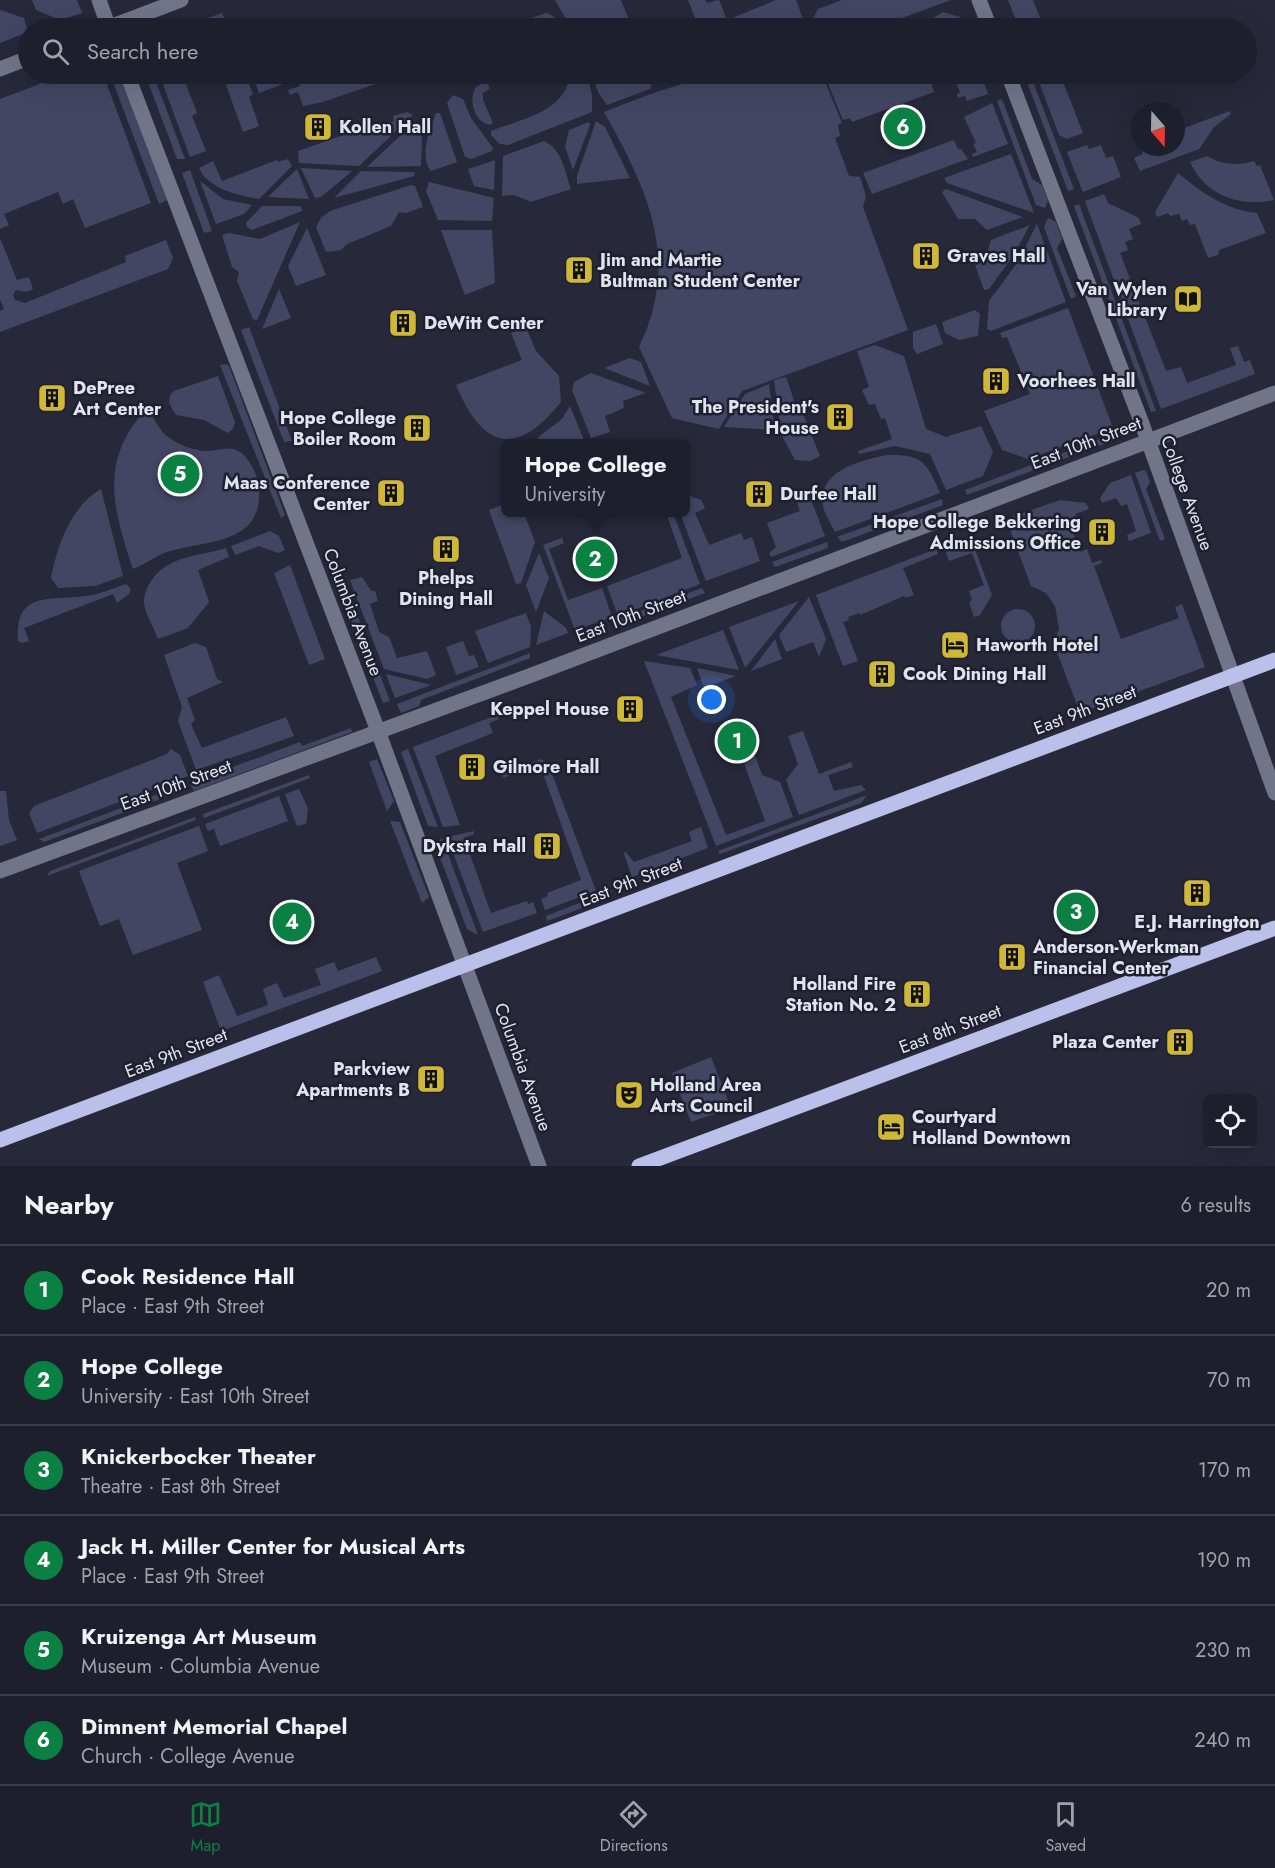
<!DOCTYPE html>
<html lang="en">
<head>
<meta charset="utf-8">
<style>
	:root { --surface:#1d1f2c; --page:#2a2c38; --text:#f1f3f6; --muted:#a0a2a9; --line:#3b3d48; --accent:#0b8043 }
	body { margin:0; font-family:Jost,sans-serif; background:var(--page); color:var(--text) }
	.controls { position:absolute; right:18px; bottom:18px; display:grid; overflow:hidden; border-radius:9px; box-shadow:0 6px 24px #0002 }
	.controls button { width:54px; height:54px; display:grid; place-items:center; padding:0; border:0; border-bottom:2px solid var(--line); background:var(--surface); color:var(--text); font:30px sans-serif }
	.compass { position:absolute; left:1131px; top:102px; width:54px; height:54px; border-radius:50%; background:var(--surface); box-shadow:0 6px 24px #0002; rotate:160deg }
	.you { position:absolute; left:712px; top:700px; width:21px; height:21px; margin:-15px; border:4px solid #fff; border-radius:50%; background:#1a73e8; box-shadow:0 0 0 9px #1a73e833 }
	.badge { display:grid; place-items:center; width:39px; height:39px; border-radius:50%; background:var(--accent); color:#fff; font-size:20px; font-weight:700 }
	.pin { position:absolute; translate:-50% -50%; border:3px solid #fff; box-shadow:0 2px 6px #0006 }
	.popup { position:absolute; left:501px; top:439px; width:189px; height:78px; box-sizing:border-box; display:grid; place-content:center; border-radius:9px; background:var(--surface); filter:drop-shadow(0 2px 4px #0005); font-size:20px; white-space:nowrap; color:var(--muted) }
	.popup b { font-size:22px; color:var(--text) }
	.popup::after { content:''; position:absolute; left:50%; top:100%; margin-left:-12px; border:12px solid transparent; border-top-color:var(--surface) }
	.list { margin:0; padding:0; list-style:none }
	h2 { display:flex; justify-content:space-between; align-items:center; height:78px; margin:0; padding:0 24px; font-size:26px }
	h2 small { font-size:20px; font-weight:400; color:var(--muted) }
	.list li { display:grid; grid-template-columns:39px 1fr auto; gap:18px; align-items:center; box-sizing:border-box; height:90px; padding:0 24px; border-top:2px solid var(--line) }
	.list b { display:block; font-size:22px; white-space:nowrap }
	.list p { margin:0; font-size:20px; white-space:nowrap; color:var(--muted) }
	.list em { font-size:20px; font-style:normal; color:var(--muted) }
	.icon { flex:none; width:33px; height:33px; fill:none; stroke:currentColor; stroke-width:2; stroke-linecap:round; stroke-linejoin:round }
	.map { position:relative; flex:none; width:1275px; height:1166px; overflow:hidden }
	.search { position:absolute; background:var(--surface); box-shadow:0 6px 24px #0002; left:18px; right:18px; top:18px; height:66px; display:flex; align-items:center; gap:15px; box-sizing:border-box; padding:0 21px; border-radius:33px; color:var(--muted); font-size:22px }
	.sheet { height:618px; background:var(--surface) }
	nav { display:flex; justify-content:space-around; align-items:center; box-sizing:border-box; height:84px; border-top:2px solid var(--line); background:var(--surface); font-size:16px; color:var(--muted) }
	nav a { display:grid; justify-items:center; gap:3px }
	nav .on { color:var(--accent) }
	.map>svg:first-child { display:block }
</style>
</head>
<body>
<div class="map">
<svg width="1275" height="1166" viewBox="0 0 1275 1166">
	<rect width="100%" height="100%" fill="#27293b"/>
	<g fill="#434663">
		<path d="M32,0H77L82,13L60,20L36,10Z"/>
		<path d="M555,0H621L632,28H571Z"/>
		<path d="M688,0H705L707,3L719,0L727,20L776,0H796L803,19L800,28H683L697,23Z"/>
		<path d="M842,0H951L875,28H808L818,9Z"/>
		<path d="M1008,0H1033L1044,28H1019Z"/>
		<path d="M0,10L24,18L28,32L0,43Z"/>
		<path d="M943,12L960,17L964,28H930L933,18Z"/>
		<path d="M222,13L228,28H179Z"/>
		<path d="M546,13C553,15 556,18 559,25L557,28L552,25L548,27L545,22L527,28H502Z"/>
		<path d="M66,74H103L151,203L85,228L73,199L63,204L58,192L4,214L9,225L0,229V99Z"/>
		<path d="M110,74H119L167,200L159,204Z"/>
		<path d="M145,74H153L185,159H177Z"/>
		<path d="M159,74H182L197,113L192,116L206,151L190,157Z"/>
		<path d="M222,74H245L253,94L249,97L259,126L243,132Z"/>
		<path d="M252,74H283L286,83L259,93Z"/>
		<path d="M290,74H404L323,102L303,106L298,92L290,95L288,90L300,86L297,79L293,80Z"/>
		<path d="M570,74H587L592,95V112L508,145L500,144L491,135V131C521,119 566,112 570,74Z"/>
		<path d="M592,74H650L653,81L650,89L607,105L598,92Z"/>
		<path d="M736,74H822L842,123L838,125L840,136L835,138L849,176L860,177L866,196L863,207L908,330L742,391L719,429L672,418L639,347C681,260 648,190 604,112C649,94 687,79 736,74Z"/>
		<path d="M824,74H931L933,78L930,80L934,92L852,122L850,118L843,120Z"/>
		<path d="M952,74H981L988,94L967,101L965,96L958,98L957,94L960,92Z"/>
		<path d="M1024,74H1030L1074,189L1068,191Z"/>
		<path d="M1036,74H1060L1083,133L1067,139L1059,135Z"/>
		<path d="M482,84H488L490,89L483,93V100L493,123L489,125C474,121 468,99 476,87Z"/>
		<path d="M453,95L463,99L471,118L493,148L492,151L471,159L465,157L447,103Z"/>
		<path d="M1002,99L1032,179L1042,185L1048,200L1045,208L1036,205L997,101Z"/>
		<path d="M992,103L1008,144L973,157L972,154L977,152L973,144L976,143L964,117Z"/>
		<path d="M1230,111L1231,114L1214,127L1199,149L1140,171L1134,158L1143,154L1140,147H1176V131Z"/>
		<path d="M407,112L413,115L359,166L299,163L298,151L352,132L355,136L394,121L393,116Z"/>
		<path d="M436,113H440L457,162L431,171C419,156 430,129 436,113Z"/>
		<path d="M416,121L422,138L421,166L367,167Z"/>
		<path d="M596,121L605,127L630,178L577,184V176Z"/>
		<path d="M589,122L590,125L573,170L565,147L569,130Z"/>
		<path d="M954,140L958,149H961L968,159L872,194L863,173Z"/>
		<path d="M544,141C562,149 565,172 571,189L531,202L514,195L502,196L503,156Z"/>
		<path d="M1087,145L1089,149L1101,145L1106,158L1113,156L1121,177L1083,192L1067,152Z"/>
		<path d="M1011,154L1034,213L947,183L944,178Z"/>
		<path d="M1207,156C1222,165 1238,166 1254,161L1257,166L1260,165L1274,200C1239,207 1206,196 1190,162Z"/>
		<path d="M288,159L292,166L259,199C238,195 208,189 199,168L213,161L222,181L277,160L278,162Z"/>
		<path d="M495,160L494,190L474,186L468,169Z"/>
		<path d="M301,168L352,171L321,197L315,198Z"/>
		<path d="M297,169L309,199L268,197Z"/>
		<path d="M190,170L212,231L204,233L182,173Z"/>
		<path d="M361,171L412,172L415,173L414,176L334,198Z"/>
		<path d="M1178,173C1202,193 1226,210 1257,213L1266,233L1219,250L1218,255L1208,258L1195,224L1190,225L1187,219L1182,221L1179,214L1170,216L1168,213L1157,217L1155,212Z"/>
		<path d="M200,181L223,199L252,205L244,214L216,224Z"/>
		<path d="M429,182L494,198L492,221L438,220L426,191Z"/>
		<path d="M411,185L415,186L423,207L406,213L399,212L391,226L347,244L341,250L326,252L316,227L321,218L330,211Z"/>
		<path d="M946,189L1023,217L987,230L975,219H958L942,192Z"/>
		<path d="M1104,194L1108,203L1139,218L1141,224L1129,229L1133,239L1125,242L1128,250L1120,253L1166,371L1181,367L1187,383L1236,365L1230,348L1238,346L1244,362L1250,360L1255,374L1161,409L1085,201Z"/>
		<path d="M1079,204L1156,411L1151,412L1074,206Z"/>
		<path d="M262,206H301L302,211L252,230L247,227L246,223Z"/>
		<path d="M1048,218L1056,222L1062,239L1057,248L1076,296L1071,299L1044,227Z"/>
		<path d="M300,222L257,320L253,319L237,281L239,272L232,267L222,235L229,233L260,239Z"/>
		<path d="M1037,224L1066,302L991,331L987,329L989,301L1017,263Z"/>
		<path d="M1030,225L1013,256L989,289L984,290L975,265L986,256L991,240Z"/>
		<path d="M307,228L326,275L296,286L288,266Z"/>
		<path d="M441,230H492L495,283L465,295Z"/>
		<path d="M0,238L17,280L29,277L33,289L27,292L16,290L13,295L15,300L25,303L126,262L125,256L166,240L173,258L168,269L0,332V311L4,309L0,299Z"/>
		<path d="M279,289L291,318L262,329Z"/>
		<path d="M1068,308L1113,428L1028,459L1002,450L984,411L1030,394L1007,337L1002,338L1000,333Z"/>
		<path d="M975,310L980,314L978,336L959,340L945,333L942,322Z"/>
		<path d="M936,324L943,344L917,354L913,348V332Z"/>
		<path d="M249,327L292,441L284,442L241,330Z"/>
		<path d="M526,328L536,351L559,376L561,402C516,458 483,449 456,385L522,360L511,333Z"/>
		<path d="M875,345L904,356L926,429L946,437L981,426L993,452L983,476L946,490L930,454L895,446L859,454L858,451L892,439L885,418L881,419L875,404L869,405L862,390L869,387L857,351Z"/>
		<path d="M630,358L641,362L650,386L604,368Z"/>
		<path d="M226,364L229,366L285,515L281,518L220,365Z"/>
		<path d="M591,373L646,393L623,401L624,408L605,416L610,432L591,438L572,390L574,382Z"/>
		<path d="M218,376L235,422L233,429L228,433L204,420L176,415L169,403L170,395L174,391Z"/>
		<path d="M786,377L799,415L803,414L820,456L810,461L795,460L781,434L774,380Z"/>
		<path d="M769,384L775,430L724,427L745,394Z"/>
		<path d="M570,406L585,443H558L537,438L562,419Z"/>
		<path d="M148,411C155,418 158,429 167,436C176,444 192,450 205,451C217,452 229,444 240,452C250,459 258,476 259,488C263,544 209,540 170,551C156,555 146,564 133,569C119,526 103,482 125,439C131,428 137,417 148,411Z"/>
		<path d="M1116,433L1118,439L967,495L965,490Z"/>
		<path d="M887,455C922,454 927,462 940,493L835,532C831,524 825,515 823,506C816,471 862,460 887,455Z"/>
		<path d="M1143,470L1146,471L1150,482L1146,489L1165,539L1160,541L1135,473Z"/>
		<path d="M1131,475L1151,533L1129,541L1127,535L1136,531L1127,504L1121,506L1116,498L1102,503L1100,498L1110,483Z"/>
		<path d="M101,489L123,576L95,586L58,588L51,578C57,546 71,506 101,489Z"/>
		<path d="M685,494L701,500L705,508L695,513L709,545L741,533L744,540L752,537L760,561L706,581L680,513L685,512Z"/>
		<path d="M810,497L825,536L771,557L769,553L776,547L767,523L800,511L797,502Z"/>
		<path d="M942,499L943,505L842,542L837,537Z"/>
		<path d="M1060,500L1086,503L1089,509L1075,514L1078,523L1071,527L1080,552L1087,549L1092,563L1101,560L1102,563L1094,566L1121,639L1179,618L1175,607L1182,604L1205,667L1080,713L1054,644L1059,628L1055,606L1046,593L1031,586L1006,519Z"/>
		<path d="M505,504V512L524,513L535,542L521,583L516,584L489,510Z"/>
		<path d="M666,513H673L700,584L618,616L607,586L682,558Z"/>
		<path d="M270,531L279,536L285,550L278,553L259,546L235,555L231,546Z"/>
		<path d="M970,536L992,595L980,615L974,617L969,602L972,600L969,591L984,585L972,553L949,561L943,545Z"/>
		<path d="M562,538L564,543L549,549L568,600L602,588L612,617L575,630L543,545Z"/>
		<path d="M827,542L828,548L775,567L772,562Z"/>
		<path d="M226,548L229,557L198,570L209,602L188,628L158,639C154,628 146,615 144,604C143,597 147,587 151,581C169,555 197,557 226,548Z"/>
		<path d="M936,549L938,554L903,568L914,595L906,598L904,596L860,615L859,613L848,617L849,620L843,622L858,661L843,666L816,595Z"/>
		<path d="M539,553L549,578L536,612L526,585Z"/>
		<path d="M290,565L325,659L309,665L274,573Z"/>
		<path d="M362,577L371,591H375L378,601L370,604L379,632L389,637L397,658L427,651L436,675L427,679L384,669L350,580Z"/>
		<path d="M345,583L390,701L383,703L339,588Z"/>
		<path d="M126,584L131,589L129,594L117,603L113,594L24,628L29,641L22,643L18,641C15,590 49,601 86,596C99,595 113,588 126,584Z"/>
		<path d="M702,588L705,593L619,625L617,620Z"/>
		<path d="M809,597L826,639L819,657L813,642L786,652L779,635Z"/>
		<path d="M799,601L745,668L729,627Z"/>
		<circle cx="1018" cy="626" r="17"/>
		<path d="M544,611L566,628L568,633L536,645Z"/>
		<path d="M526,613L531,627L530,647L488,663L475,631Z"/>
		<path d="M723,630L739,670L656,655Z"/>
		<path d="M775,639L782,659L751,671Z"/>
		<path d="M463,641L469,656L474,655L479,667L456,675L446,647Z"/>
		<path d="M195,643L206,647L217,679L223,682L187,698L195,720L191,724L202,748L286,717L294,736L196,770L178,721L182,707L164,655Z"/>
		<path d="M530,653V658L421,700L419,706L401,713L397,704Z"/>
		<path d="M644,661L690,668L697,685L671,697L726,835L765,821L740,752L752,747L762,775L780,782L793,817L716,846Z"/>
		<path d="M697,668L736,676L704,688Z"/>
		<path d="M386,674L431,685L395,698Z"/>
		<path d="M497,715L499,719L489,723L493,733L435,756L460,825L443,827L413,747Z"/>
		<path d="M351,728L352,732L194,791L190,783L300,742L302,746Z"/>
		<path d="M803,731L819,774L851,762L853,767L828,775L834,791L861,785L866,790L799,815L786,780L798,764L788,736Z"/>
		<path d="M171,749L180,755L188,776L37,833L29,813L34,806L167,754Z"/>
		<path d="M408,749L438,827L428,826L401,752Z"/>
		<path d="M377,759L394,801L387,811L369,762Z"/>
		<path d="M541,759L548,763L596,891L545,910L541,899L548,896L547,893L581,880L540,765L503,778L501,774Z"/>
		<path d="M309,775L310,778L204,818L203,814Z"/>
		<path d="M182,785L184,790L44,842L39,839Z"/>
		<path d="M299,789L308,808L306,824L297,826L285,794Z"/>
		<path d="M0,791H6L9,820L17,840L0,846Z"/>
		<path d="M867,795L861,803L720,854L718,851Z"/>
		<path d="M279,796L288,821L220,846L214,829L208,831L205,824Z"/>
		<path d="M195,817L196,820L47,876L50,871Z"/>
		<path d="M390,821L400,822L429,897L422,903Z"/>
		<path d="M199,826L208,851L177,863L202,930L133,955L119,919L100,926L79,871Z"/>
		<path d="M701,827L708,848L632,877L624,854L625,851L634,862L692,841L689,832Z"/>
		<path d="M474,831V834L464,838L491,913L527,901L528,904L533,902L537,913L483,932L447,837Z"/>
		<path d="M442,838L478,935L467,929L435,844Z"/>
		<path d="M613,890L604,900L547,921L546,916Z"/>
		<path d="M376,957L382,971L221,1031L203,982L219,975L237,1016L268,1005L263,989L277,983L284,998L321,985L315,969L334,962L338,971Z"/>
		<path d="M711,1057L731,1108L691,1122L672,1073Z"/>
	</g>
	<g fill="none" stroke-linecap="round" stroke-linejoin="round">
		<g stroke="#72758a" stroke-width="15">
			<path d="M99,0L109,28"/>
			<path d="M979,0L990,28"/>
			<path d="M107,28L181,0"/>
			<path d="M0,69L28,58"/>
			<path d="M127,74L375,723L539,1166"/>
			<path d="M1008,74L1141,421L1275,793"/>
			<path d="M0,871L529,676L1275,393"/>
		</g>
		<g stroke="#bac0ea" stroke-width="15">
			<path d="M0,1140L1275,660"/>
			<path d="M639,1166L1275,928"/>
		</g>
	</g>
	<defs>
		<g id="building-square" transform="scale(1.5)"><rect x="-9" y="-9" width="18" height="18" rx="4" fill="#cfb837" stroke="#1e2030"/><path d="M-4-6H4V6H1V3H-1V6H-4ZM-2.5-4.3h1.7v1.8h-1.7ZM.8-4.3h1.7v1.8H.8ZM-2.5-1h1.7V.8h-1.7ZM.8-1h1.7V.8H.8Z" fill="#111"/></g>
		<g id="library-square" transform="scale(1.5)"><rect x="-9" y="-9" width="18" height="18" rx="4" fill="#cfb837" stroke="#1e2030"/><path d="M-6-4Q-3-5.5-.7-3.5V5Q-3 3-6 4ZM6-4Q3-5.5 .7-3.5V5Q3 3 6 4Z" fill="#111"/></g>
		<g id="hotel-square" transform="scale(1.5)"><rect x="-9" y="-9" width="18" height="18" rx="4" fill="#cfb837" stroke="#1e2030"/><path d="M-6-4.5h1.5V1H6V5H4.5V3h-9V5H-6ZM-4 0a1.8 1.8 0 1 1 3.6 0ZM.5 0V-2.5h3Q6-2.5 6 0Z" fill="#111"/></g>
		<g id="theatre-square" transform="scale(1.5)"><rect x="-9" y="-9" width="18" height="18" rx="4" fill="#cfb837" stroke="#1e2030"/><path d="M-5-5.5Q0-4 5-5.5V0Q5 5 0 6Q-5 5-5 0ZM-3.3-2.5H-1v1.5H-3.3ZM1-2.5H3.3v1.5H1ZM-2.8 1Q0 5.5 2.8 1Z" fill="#111"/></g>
	</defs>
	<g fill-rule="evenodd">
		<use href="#building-square" x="318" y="127"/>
		<use href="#building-square" x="926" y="256"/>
		<use href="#building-square" x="579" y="270"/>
		<use href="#library-square" x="1188" y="299"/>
		<use href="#building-square" x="403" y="323"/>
		<use href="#building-square" x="996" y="381"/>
		<use href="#building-square" x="52" y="398"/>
		<use href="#building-square" x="840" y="417"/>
		<use href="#building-square" x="417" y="428"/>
		<use href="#building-square" x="391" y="493"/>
		<use href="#building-square" x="759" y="494"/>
		<use href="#building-square" x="1102" y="532"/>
		<use href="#building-square" x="446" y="549"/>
		<use href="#hotel-square" x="955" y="645"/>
		<use href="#building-square" x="882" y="674"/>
		<use href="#building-square" x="630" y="709"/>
		<use href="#building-square" x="472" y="767"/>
		<use href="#building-square" x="547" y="846"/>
		<use href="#building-square" x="1197" y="893"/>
		<use href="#building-square" x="1012" y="957"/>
		<use href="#building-square" x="917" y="994"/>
		<use href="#building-square" x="1180" y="1042"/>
		<use href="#building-square" x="431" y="1079"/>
		<use href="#theatre-square" x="629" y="1095"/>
		<use href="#hotel-square" x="891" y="1127"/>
	</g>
	<g text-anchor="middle" stroke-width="5" stroke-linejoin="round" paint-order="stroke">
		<g font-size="18" font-weight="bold" fill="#e1e3ee" stroke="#1e2030" text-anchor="start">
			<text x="339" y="133">Kollen Hall</text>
			<text x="947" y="262">Graves Hall</text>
			<text x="600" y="266">Jim and Martie<tspan x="600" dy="21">Bultman Student Center</tspan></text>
			<text x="1167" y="295" text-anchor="end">Van Wylen<tspan x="1167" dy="21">Library</tspan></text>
			<text x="424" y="329">DeWitt Center</text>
			<text x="1017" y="387">Voorhees Hall</text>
			<text x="73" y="394">DePree<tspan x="73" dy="21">Art Center</tspan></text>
			<text x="819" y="413" text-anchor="end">The President's<tspan x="819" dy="21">House</tspan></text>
			<text x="396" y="424" text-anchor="end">Hope College<tspan x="396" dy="21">Boiler Room</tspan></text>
			<text x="370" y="489" text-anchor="end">Maas Conference<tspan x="370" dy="21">Center</tspan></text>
			<text x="780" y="500">Durfee Hall</text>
			<text x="1081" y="528" text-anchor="end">Hope College Bekkering<tspan x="1081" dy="21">Admissions Office</tspan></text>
			<text x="446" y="584" text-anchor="middle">Phelps<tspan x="446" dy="21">Dining Hall</tspan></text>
			<text x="976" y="651">Haworth Hotel</text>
			<text x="903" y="680">Cook Dining Hall</text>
			<text x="609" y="715" text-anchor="end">Keppel House</text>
			<text x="493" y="773">Gilmore Hall</text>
			<text x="526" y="852" text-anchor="end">Dykstra Hall</text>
			<text x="1197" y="928" text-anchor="middle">E.J. Harrington</text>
			<text x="1033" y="953">Anderson-Werkman<tspan x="1033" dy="21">Financial Center</tspan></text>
			<text x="896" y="990" text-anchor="end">Holland Fire<tspan x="896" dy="21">Station No. 2</tspan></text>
			<text x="1159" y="1048" text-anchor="end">Plaza Center</text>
			<text x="410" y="1075" text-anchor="end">Parkview<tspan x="410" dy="21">Apartments B</tspan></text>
			<text x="650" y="1091">Holland Area<tspan x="650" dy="21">Arts Council</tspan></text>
			<text x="912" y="1123">Courtyard<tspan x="912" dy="21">Holland Downtown</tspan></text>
		</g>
		<g font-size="18" fill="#e1e3ee" stroke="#1e2030">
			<text transform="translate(1086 443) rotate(-21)" y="6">East 10th Street</text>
			<text transform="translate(1187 493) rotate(70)" y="6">College Avenue</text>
			<text transform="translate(353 612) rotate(69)" y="6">Columbia Avenue</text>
			<text transform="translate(631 616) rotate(-21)" y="6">East 10th Street</text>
			<text transform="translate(1085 710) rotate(-21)" y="6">East 9th Street</text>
			<text transform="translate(176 785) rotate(-20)" y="6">East 10th Street</text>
			<text transform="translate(631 882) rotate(-21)" y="6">East 9th Street</text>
			<text transform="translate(950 1029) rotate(-21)" y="6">East 8th Street</text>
			<text transform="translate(176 1053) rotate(-21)" y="6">East 9th Street</text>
			<text transform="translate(523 1067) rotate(70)" y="6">Columbia Avenue</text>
		</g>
	</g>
</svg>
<div class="controls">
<button><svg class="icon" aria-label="locate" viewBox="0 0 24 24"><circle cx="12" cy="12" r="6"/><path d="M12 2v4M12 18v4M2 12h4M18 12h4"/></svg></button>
</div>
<svg class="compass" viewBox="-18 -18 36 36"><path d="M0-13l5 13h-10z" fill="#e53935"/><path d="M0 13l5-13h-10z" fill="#a0a2a9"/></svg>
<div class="you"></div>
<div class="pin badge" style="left:737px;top:741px">1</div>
<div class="pin badge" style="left:595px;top:559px">2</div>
<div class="popup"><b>Hope College</b>University</div>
<div class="pin badge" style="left:1076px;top:912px">3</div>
<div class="pin badge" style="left:292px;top:922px">4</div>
<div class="pin badge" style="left:180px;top:474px">5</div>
<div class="pin badge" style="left:903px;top:127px">6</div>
<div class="search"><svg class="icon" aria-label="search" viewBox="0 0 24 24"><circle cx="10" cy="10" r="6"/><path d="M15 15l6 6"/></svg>Search here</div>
</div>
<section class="sheet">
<h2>Nearby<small>6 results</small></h2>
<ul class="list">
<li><span class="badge">1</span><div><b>Cook Residence Hall</b><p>Place · East 9th Street</p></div><em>20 m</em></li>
<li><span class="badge">2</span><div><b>Hope College</b><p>University · East 10th Street</p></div><em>70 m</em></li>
<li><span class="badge">3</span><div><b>Knickerbocker Theater</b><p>Theatre · East 8th Street</p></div><em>170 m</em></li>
<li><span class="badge">4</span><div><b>Jack H. Miller Center for Musical Arts</b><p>Place · East 9th Street</p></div><em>190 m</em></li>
<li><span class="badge">5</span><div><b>Kruizenga Art Museum</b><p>Museum · Columbia Avenue</p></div><em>230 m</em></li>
<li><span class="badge">6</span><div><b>Dimnent Memorial Chapel</b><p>Church · College Avenue</p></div><em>240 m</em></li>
</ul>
</section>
<nav>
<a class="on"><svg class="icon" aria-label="map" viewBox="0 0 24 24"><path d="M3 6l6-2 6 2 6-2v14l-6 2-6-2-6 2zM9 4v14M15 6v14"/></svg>Map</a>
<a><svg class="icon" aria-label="directions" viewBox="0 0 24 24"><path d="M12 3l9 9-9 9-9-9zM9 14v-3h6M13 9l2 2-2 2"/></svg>Directions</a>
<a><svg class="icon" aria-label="saved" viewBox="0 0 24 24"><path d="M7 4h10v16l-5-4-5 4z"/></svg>Saved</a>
</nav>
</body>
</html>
